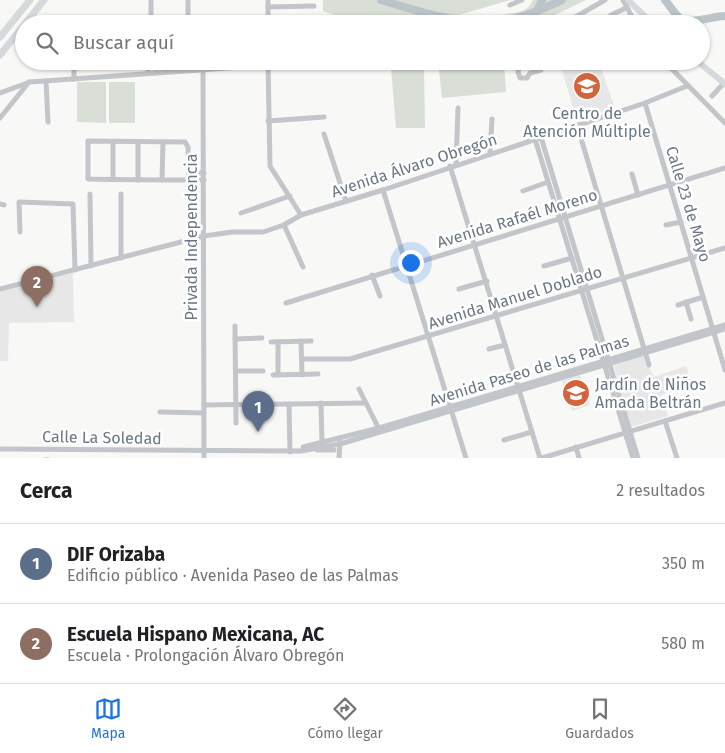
<!DOCTYPE html>
<html lang="es">
<head>
<meta charset="utf-8">
<style>
	:root { --surface:#fff; --page:#f6f6f6; --text:#202124; --muted:#757577; --line:#e0e0e0; --accent:#1a73e8 }
	body { margin:0; font-family:"Fira Sans",sans-serif; background:var(--page); color:var(--text) }
	.you { position:absolute; left:410px; top:262px; width:18px; height:18px; margin:-12px; border:4px solid #fff; border-radius:50%; background:#1a73e8; box-shadow:0 0 0 8px #1a73e833 }
	.badge { display:grid; place-items:center; width:32px; height:32px; border-radius:50%; background:var(--accent); color:#fff; font-size:16px; font-weight:700 }
	.pin { position:absolute; translate:-50% -41px; filter:drop-shadow(0 1px 2px #0008) }
	.pin::after { content:''; position:absolute; top:26px; width:18px; height:15px; background:inherit; clip-path:polygon(0 0,100% 0,50% 100%) }
	.list { margin:0; padding:0; list-style:none }
	h2 { display:flex; justify-content:space-between; align-items:center; height:65px; margin:0; padding:0 20px; font-size:21px }
	h2 small { font-size:16px; font-weight:400; color:var(--muted) }
	.list li { display:grid; grid-template-columns:32px 1fr auto; gap:15px; align-items:center; box-sizing:border-box; height:80px; padding:0 20px; border-top:1px solid var(--line) }
	.list b { display:block; font-size:19px; white-space:nowrap }
	.list p { margin:0; font-size:16px; white-space:nowrap; color:var(--muted) }
	.list em { font-size:16px; font-style:normal; color:var(--muted) }
	.icon { flex:none; width:28px; height:28px; fill:none; stroke:currentColor; stroke-width:2; stroke-linecap:round; stroke-linejoin:round }
	.map { position:relative; flex:none; width:725px; height:458px; overflow:hidden }
	.search { position:absolute; background:var(--surface); box-shadow:0 1px 4px #0004; left:15px; right:15px; top:15px; height:55px; display:flex; align-items:center; gap:12px; box-sizing:border-box; padding:0 18px; border-radius:28px; color:var(--muted); font-size:19px }
	.sheet { height:225px; background:var(--surface) }
	nav { display:flex; justify-content:space-around; align-items:center; box-sizing:border-box; height:70px; border-top:1px solid var(--line); background:var(--surface); font-size:14px; color:var(--muted) }
	nav a { display:grid; justify-items:center; gap:2px }
	nav .on { color:var(--accent) }
	.map>svg:first-child { display:block }
</style>
</head>
<body>
<div class="map">
<svg width="725" height="458" viewBox="0 0 725 458">
	<rect width="100%" height="100%" fill="#f8f8f6"/>
	<g fill="#e6e7e6">
		<path d="M559,61H597L600,65L615,108L577,120Z"/>
		<path d="M73,273L74,322L9,323L8,361H0V291Z"/>
		<path d="M643,355L647,368L649,367L654,377L686,366L692,385L661,395L668,416L631,427L613,363Z"/>
		<path d="M580,375L590,405L572,411L562,381Z"/>
	</g>
	<g fill="#d9ded7">
		<path d="M323,0H510L459,15C472,18 514,16 526,9C529,7 531,3 533,0H586L536,24H342L340,17L323,11Z"/>
		<path d="M438,61H504L506,92L442,98Z"/>
		<path d="M391,68H424L425,128H396Z"/>
		<path d="M77,82H106V123L77,122Z"/>
		<rect x="109" y="82" width="26" height="41"/>
	</g>
	<g fill="none" stroke-linecap="round" stroke-linejoin="round">
		<path stroke="#bbc4c9" stroke-width="1" d="M44,458H49"/>
		<g stroke="#bbc4c9" stroke-width="8">
			<path d="M381,0C431,15 486,34 537,11L542,0"/>
			<path d="M665,0C670,6 675,15 681,19C690,25 713,16 725,16"/>
			<path d="M537,11L562,0"/>
		</g>
		<g stroke="#c2c5c9" stroke-width="5">
			<path d="M188,0V24"/>
			<path d="M268,0V24"/>
			<path d="M623,0L636,24"/>
			<path d="M510,5L522,0"/>
			<path d="M268,7L314,6"/>
			<path d="M611,15L626,8"/>
			<path d="M151,19H188"/>
			<path d="M151,24V0"/>
			<path d="M563,24L605,0"/>
			<path d="M74,61V79"/>
			<path d="M156,61V72"/>
			<path d="M203,61L204,458"/>
			<path d="M268,61L270,166L301,215"/>
			<path d="M521,61L518,72L520,78H527L530,73L541,70"/>
			<path d="M664,61L725,123"/>
			<path d="M148,73L149,61"/>
			<path d="M46,81L48,122"/>
			<path d="M0,93L30,82L326,61"/>
			<path d="M712,96L724,83"/>
			<path d="M645,103L725,370"/>
			<path d="M0,118L29,82"/>
			<path d="M268,121L324,117"/>
			<path d="M577,125L649,365"/>
			<path d="M324,134L346,201"/>
			<path d="M541,137L638,458"/>
			<path d="M535,139L633,458"/>
			<path d="M113,142V179"/>
			<path d="M138,142V180"/>
			<path d="M490,153L492,119"/>
			<path d="M456,164L458,108"/>
			<path d="M450,166L540,458"/>
			<path d="M189,173H204"/>
			<path d="M632,174L638,195"/>
			<path d="M162,180L163,142"/>
			<path d="M189,180L188,147L185,142L88,141V179C127,180 165,180 204,180"/>
			<path d="M383,190L466,458"/>
			<path d="M523,191L548,182"/>
			<path d="M90,194L91,266"/>
			<path d="M121,194V258"/>
			<path d="M0,204L4,205"/>
			<path d="M241,213L290,196"/>
			<path d="M284,225L303,267"/>
			<path d="M666,225L681,222"/>
			<path d="M20,232L19,202L73,204L75,270"/>
			<path d="M544,266L572,258"/>
			<path d="M372,275L380,296"/>
			<path d="M0,289L204,236L232,232H263L284,225L301,215L383,190L645,103L687,86"/>
			<path d="M459,289L487,281"/>
			<path d="M686,302L691,319"/>
			<path d="M286,303L725,168"/>
			<path d="M678,305L703,297"/>
			<path d="M235,326L236,423"/>
			<path d="M235,339L262,338"/>
			<path d="M301,341L302,375"/>
			<path d="M271,342L311,341"/>
			<path d="M489,349L505,345"/>
			<path d="M302,359H350L725,248"/>
			<path d="M236,371H263"/>
			<path d="M273,375L318,374"/>
			<path d="M278,375V342"/>
			<path d="M359,389L379,429"/>
			<path d="M321,403L322,443"/>
			<path d="M289,404L290,452"/>
			<path d="M204,405L366,403"/>
			<path d="M160,412L204,413"/>
			<path d="M665,421L677,458"/>
			<path d="M504,440L532,432"/>
			<path d="M303,447L379,428L725,325"/>
			<path d="M576,447L579,458"/>
			<path d="M0,449L301,451L340,444L725,329"/>
			<path d="M317,450H334"/>
			<path d="M339,458L340,441"/>
			<path d="M542,458L725,403"/>
		</g>
		<g stroke="#d5d9dc" stroke-width="6">
			<path d="M628,0L653,24"/>
			<path d="M697,61L725,84"/>
		</g>
		<g stroke="#d5d9dc" stroke-width="7">
			<path d="M25,24L44,0"/>
			<path d="M0,37L30,0"/>
			<path d="M0,55L24,25"/>
		</g>
	</g>
	<defs>
		<g id="school-disc" transform="scale(1.4375)"><circle r="9.5" fill="#d3633a" stroke="#fff"/><path d="M0-5L7-2L0 1L-7-2ZM-4 1L0 2.5L4 1V4Q0 6-4 4Z" fill="#fff"/></g>
	</defs>
	<g fill-rule="evenodd">
		<use href="#school-disc" x="587" y="86"/>
		<use href="#school-disc" x="576" y="393"/>
	</g>
	<g text-anchor="middle" stroke-width="5" stroke-linejoin="round" paint-order="stroke">
		<g font-size="16" fill="#6a7784" stroke="#fff">
			<text x="587" y="119">Centro de<tspan x="587" dy="18">Atención Múltiple</tspan></text>
			<text x="595" y="390" text-anchor="start">Jardín de Niños<tspan x="595" dy="18">Amada Beltrán</tspan></text>
		</g>
		<g font-size="16" fill="#6a7784" stroke="#fff">
			<text transform="translate(414 165) rotate(-18)" y="6">Avenida Álvaro Obregón</text>
			<text transform="translate(689 204) rotate(73)" y="6">Calle 23 de Mayo</text>
			<text transform="translate(517 218) rotate(-17)" y="6">Avenida Rafaél Moreno</text>
			<text transform="translate(191 237) rotate(-90)" y="6">Privada Independencia</text>
			<text transform="translate(515 297) rotate(-17)" y="6">Avenida Manuel Doblado</text>
			<text transform="translate(529 370) rotate(-17)" y="6">Avenida Paseo de las Palmas</text>
			<text transform="translate(102 437) rotate(1)" y="6">Calle La Soledad</text>
		</g>
	</g>
</svg>
<div class="you"></div>
<div class="pin badge" style="left:258px;top:432px;background:#5c6f8a">1</div>
<div class="pin badge" style="left:37px;top:307px;background:#8d6e63">2</div>
<div class="search"><svg class="icon" aria-label="search" viewBox="0 0 24 24"><circle cx="10" cy="10" r="6"/><path d="M15 15l6 6"/></svg>Buscar aquí</div>
</div>
<section class="sheet">
<h2>Cerca<small>2 resultados</small></h2>
<ul class="list">
<li><span class="badge" style="background:#5c6f8a">1</span><div><b>DIF Orizaba</b><p>Edificio público · Avenida Paseo de las Palmas</p></div><em>350 m</em></li>
<li><span class="badge" style="background:#8d6e63">2</span><div><b>Escuela Hispano Mexicana, AC</b><p>Escuela · Prolongación Álvaro Obregón</p></div><em>580 m</em></li>
</ul>
</section>
<nav>
<a class="on"><svg class="icon" aria-label="map" viewBox="0 0 24 24"><path d="M3 6l6-2 6 2 6-2v14l-6 2-6-2-6 2zM9 4v14M15 6v14"/></svg>Mapa</a>
<a><svg class="icon" aria-label="directions" viewBox="0 0 24 24"><path d="M12 3l9 9-9 9-9-9zM9 14v-3h6M13 9l2 2-2 2"/></svg>Cómo llegar</a>
<a><svg class="icon" aria-label="saved" viewBox="0 0 24 24"><path d="M7 4h10v16l-5-4-5 4z"/></svg>Guardados</a>
</nav>
</body>
</html>
